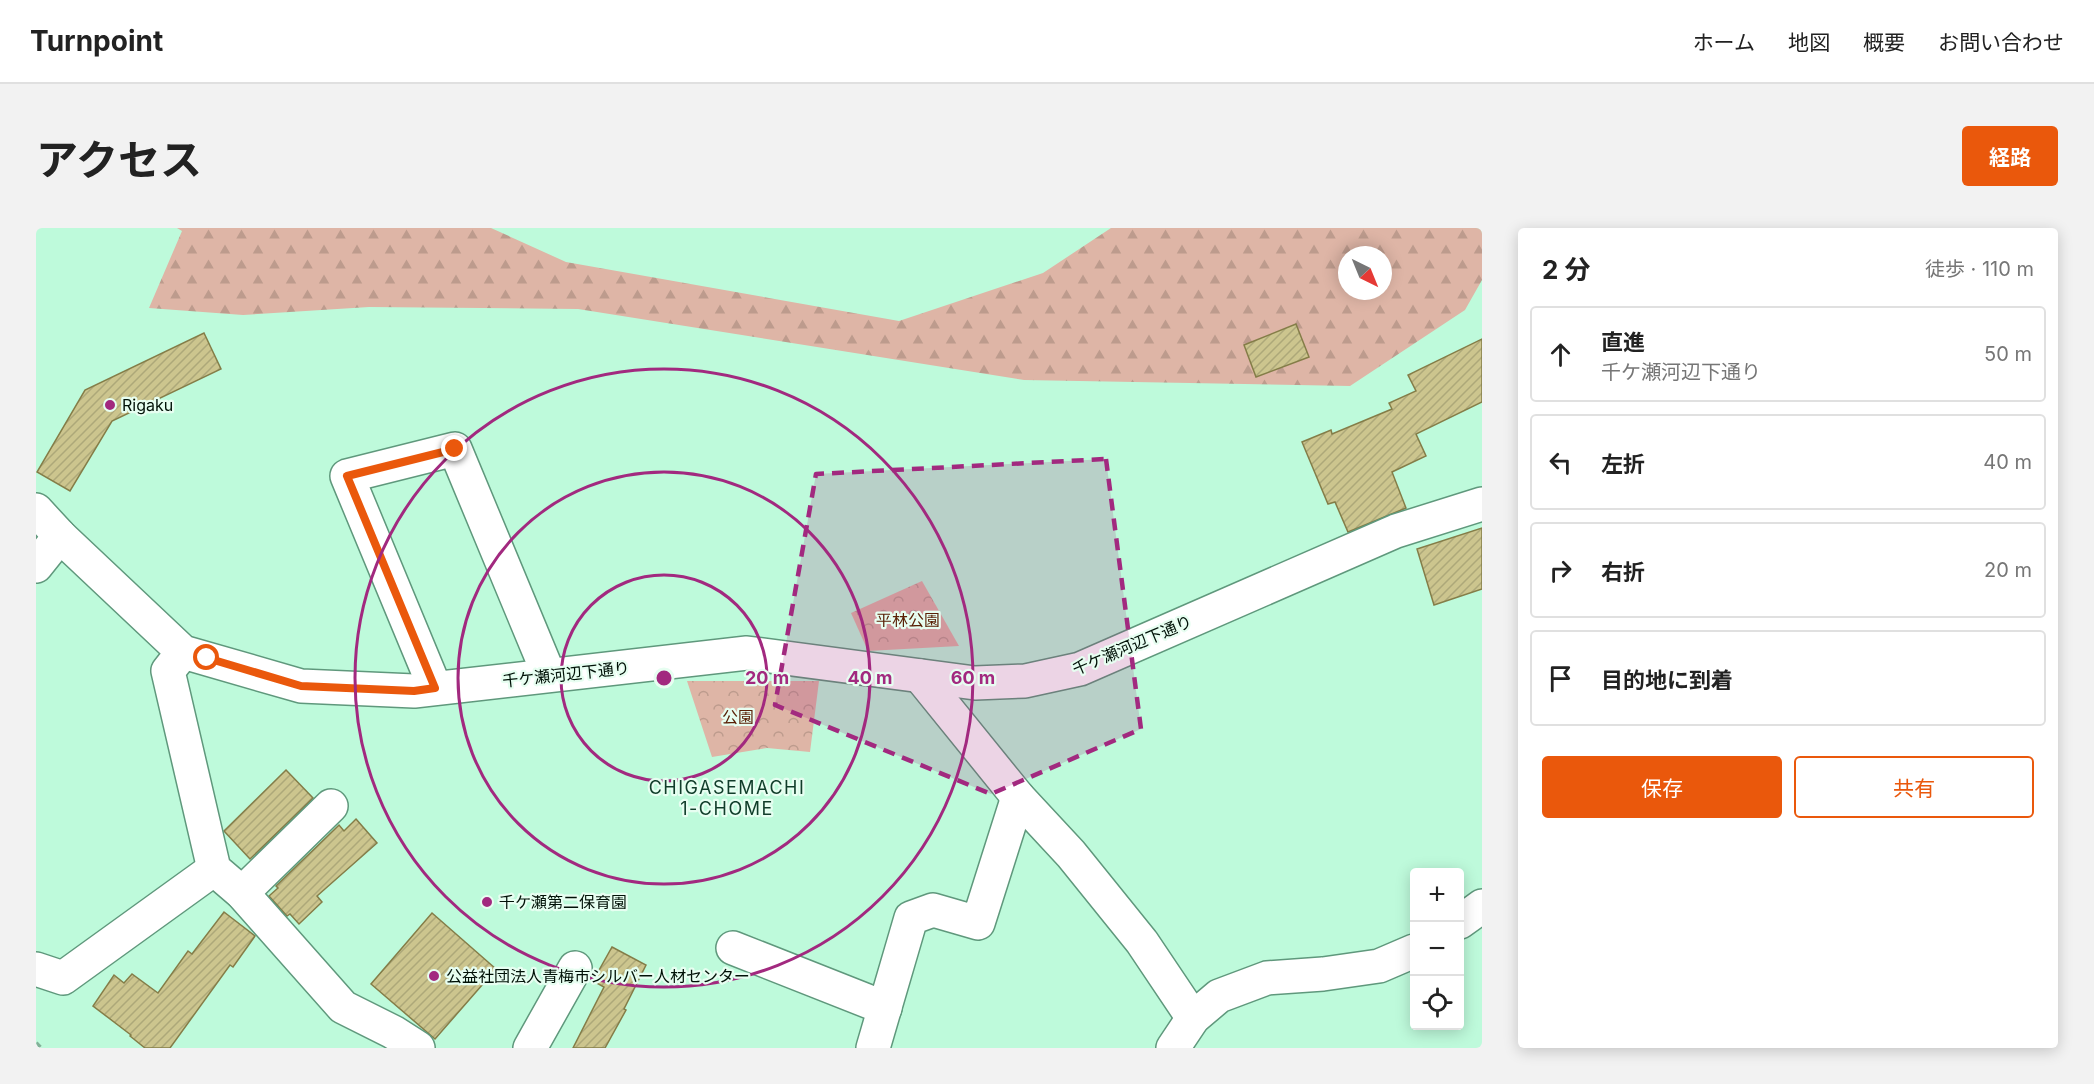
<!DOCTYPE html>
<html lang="ja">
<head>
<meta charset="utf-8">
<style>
	:root { --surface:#fff; --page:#f2f2f2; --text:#222; --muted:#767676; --line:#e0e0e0; --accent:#ea580c }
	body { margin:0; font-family:Inter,"Noto Sans JP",sans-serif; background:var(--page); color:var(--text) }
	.controls { position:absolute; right:18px; bottom:18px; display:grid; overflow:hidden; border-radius:6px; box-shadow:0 3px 15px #0003 }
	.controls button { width:54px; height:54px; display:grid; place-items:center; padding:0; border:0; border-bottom:2px solid var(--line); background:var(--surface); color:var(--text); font:30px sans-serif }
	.compass { position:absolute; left:1302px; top:18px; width:54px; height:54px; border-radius:50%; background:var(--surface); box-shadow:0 3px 15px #0003; rotate:137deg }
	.stop { position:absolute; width:18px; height:18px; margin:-14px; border:4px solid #ea580c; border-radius:50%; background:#fff }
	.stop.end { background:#ea580c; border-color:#fff; box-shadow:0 2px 6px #0008 }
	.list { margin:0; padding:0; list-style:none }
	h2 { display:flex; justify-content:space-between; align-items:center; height:78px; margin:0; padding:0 24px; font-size:26px }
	h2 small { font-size:20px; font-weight:400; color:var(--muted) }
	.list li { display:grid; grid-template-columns:39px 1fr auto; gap:18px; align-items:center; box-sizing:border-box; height:96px; margin:0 12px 12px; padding:0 12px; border:2px solid var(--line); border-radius:6px }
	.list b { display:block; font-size:22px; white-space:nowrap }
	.list p { margin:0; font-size:20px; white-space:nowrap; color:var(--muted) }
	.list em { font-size:20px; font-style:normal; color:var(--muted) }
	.actions { display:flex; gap:12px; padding:18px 24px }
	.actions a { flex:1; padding:14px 0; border:2px solid var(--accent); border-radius:6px; text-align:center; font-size:21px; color:var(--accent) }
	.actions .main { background:var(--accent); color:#fff }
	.icon { flex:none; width:33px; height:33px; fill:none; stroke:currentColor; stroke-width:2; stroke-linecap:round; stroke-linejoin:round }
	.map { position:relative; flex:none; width:1446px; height:820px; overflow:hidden; border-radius:6px }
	header { display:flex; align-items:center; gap:36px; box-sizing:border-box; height:84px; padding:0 30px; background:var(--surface); border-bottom:2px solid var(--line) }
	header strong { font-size:28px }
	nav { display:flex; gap:33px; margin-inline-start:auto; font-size:21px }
	.intro { display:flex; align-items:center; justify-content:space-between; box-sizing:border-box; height:144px; padding:0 36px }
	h1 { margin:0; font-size:42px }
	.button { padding:15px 27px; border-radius:6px; background:var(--accent); color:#fff; font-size:21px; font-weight:700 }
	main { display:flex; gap:36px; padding:0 36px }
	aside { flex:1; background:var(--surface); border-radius:6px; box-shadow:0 3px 15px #0003 }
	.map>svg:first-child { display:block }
</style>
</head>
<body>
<header>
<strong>Turnpoint</strong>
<nav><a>ホーム</a><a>地図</a><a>概要</a><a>お問い合わせ</a></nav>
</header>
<div class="intro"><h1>アクセス</h1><a class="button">経路</a></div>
<main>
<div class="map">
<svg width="1446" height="820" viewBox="0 0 1446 820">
	<defs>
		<pattern id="forest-firs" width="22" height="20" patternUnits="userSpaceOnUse" patternTransform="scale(1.5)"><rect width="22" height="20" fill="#deb5a6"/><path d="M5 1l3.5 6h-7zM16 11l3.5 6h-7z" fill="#bd9b8d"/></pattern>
		<pattern id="park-crowns" width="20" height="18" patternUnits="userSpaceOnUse" patternTransform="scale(1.5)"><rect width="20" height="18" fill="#deb5a6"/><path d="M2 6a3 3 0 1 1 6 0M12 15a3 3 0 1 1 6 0" fill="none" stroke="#bd9b8d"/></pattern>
		<pattern id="building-hatch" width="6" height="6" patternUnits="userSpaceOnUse" patternTransform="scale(1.5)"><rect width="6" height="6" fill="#ccc58e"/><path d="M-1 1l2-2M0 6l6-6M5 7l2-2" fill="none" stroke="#ada879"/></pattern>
	</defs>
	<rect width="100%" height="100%" fill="#befadb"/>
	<path fill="url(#forest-firs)" fill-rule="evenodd" d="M141,0H455L530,34L863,93L1007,45L1075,0H1446V52L1429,82L1314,158L988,152L542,81L333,79L207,87L113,80L146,3ZM1311,27H1347V63H1311Z"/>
	<g fill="url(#park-crowns)">
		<path d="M886,353L923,418L832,423L815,385Z"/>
		<path d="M651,453H783L774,524L731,520L676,529Z"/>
	</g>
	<g fill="url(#building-hatch)" stroke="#847d48" stroke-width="1.5">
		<path d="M1260,96L1273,129L1220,149L1208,117Z"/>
		<path d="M168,105L185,141L76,193L34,263L1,244L49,162Z"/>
		<path d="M1446,111V174L1380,206L1390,228L1356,244L1370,280L1312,304L1299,274L1292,276L1266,214L1295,202L1296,206L1356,181L1353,175L1380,163L1372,147Z"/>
		<path d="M1446,300V361L1398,377L1381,321Z"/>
		<path d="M250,542L277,570L214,631L188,603Z"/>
		<path d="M320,591L341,615L281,668L286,674L263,696L254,686L251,688L233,668L242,660L240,658L303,597L308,603Z"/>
		<path d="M188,684L219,708L197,739L194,737L134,820H109L94,808L95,807L57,778L78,747L88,755L96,746L122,765L152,723L156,726Z"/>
		<path d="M396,685L460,741L399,811L335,756Z"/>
		<path d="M576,719L610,737L588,781L590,782L569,820H537L568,759L557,753Z"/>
	</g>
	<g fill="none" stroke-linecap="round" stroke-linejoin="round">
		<g stroke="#5f987c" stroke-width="36">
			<g id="minor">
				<path d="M0,282L24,308L147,424L265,458L378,463L711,425L939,455L989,453L1044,441L1360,303L1446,276"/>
				<path d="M0,338L24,308"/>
				<path d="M147,424L132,443L178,641L206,665L307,779L357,804L382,820"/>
				<path d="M884,448L982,569L1035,626L1106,714L1157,790"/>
				<path d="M399,460L311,248L419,221L513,447"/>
				<path d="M206,665L295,578"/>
				<path d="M1424,694L1446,678"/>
				<path d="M697,720L849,780"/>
				<path d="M0,741L27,750L178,641"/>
				<path d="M494,820L539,740"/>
				<path d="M837,820L875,690L897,682L942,695L982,569"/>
				<path d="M1137,820L1157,790L1183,768L1231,750L1287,746L1343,738L1378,723"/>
			</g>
		</g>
		<path stroke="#83b199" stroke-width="4" stroke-dasharray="6 3" stroke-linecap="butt" d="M0,815L5,820"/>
		<use href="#minor" stroke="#fff" stroke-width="33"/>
	</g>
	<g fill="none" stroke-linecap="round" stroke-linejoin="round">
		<path stroke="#ea580c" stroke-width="8" d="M171,430L265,458L378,463L399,460L311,248L419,221"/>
	</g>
	<path fill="#a2297f" fill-opacity="0.2" stroke="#a2297f" stroke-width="4.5" stroke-dasharray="12 8" stroke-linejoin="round" d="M1070,231L1105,501L955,566L739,477L780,246Z"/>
	<g fill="none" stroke="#a2297f" stroke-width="3">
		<circle cx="628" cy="450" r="103"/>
		<circle cx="628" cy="450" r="206"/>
		<circle cx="628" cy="450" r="309"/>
	</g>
	<g fill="#a2297f" stroke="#e7fef1" stroke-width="2">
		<circle cx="74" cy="177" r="6"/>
		<circle cx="451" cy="674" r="6"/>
		<circle cx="398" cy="748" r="6"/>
	</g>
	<g text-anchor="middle" stroke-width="4.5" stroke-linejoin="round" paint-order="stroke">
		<g font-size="16" fill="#001107" stroke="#e7fef1" text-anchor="start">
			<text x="86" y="183">Rigaku</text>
			<text x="463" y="680">千ケ瀬第二保育園</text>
			<text x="410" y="754">公益社団法人青梅市シルバー人材センター</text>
		</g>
		<g font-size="16" fill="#5a2106" stroke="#e7fef1">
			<text x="872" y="398">平林公園</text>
			<text x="702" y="495">公園</text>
		</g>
		<g font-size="16" fill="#001107" stroke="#e7fef1">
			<text transform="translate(1096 417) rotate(-23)" y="6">千ケ瀬河辺下通り</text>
			<text transform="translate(530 446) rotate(-6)" y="6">千ケ瀬河辺下通り</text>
		</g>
		<g font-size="18" letter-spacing="1.5" fill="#103d2a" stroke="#e7fef1">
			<text x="691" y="566">CHIGASEMACHI<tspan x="691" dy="21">1-CHOME</tspan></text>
		</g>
	</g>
	<circle cx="628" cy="450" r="9" fill="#a2297f" stroke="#e7fef1" stroke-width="3"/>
	<g font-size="18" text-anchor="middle" font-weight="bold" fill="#a2297f" stroke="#e7fef1" stroke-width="4.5" stroke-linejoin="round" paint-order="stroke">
		<text x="731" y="456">20 m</text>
		<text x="834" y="456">40 m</text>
		<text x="937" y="456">60 m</text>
	</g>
</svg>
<div class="controls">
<button>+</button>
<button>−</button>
<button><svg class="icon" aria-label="locate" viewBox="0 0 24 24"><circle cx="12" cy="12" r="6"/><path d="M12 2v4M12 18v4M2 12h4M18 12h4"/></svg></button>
</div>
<svg class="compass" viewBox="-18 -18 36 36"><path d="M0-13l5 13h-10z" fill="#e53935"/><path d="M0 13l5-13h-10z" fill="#767676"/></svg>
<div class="stop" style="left:171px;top:430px"></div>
<div class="stop end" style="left:419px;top:221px"></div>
</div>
<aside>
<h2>2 分<small>徒歩 · 110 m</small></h2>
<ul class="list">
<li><svg class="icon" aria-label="ahead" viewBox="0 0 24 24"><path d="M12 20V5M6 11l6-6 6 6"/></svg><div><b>直進</b><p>千ケ瀬河辺下通り</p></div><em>50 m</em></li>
<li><svg class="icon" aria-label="left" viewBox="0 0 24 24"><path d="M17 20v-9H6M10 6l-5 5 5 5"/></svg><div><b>左折</b></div><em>40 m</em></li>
<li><svg class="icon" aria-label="right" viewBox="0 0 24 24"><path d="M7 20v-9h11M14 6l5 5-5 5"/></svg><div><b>右折</b></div><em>20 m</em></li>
<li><svg class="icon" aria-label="arrive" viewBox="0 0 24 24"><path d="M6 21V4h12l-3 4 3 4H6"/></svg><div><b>目的地に到着</b></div></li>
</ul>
<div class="actions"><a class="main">保存</a><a>共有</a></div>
</aside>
</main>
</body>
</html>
